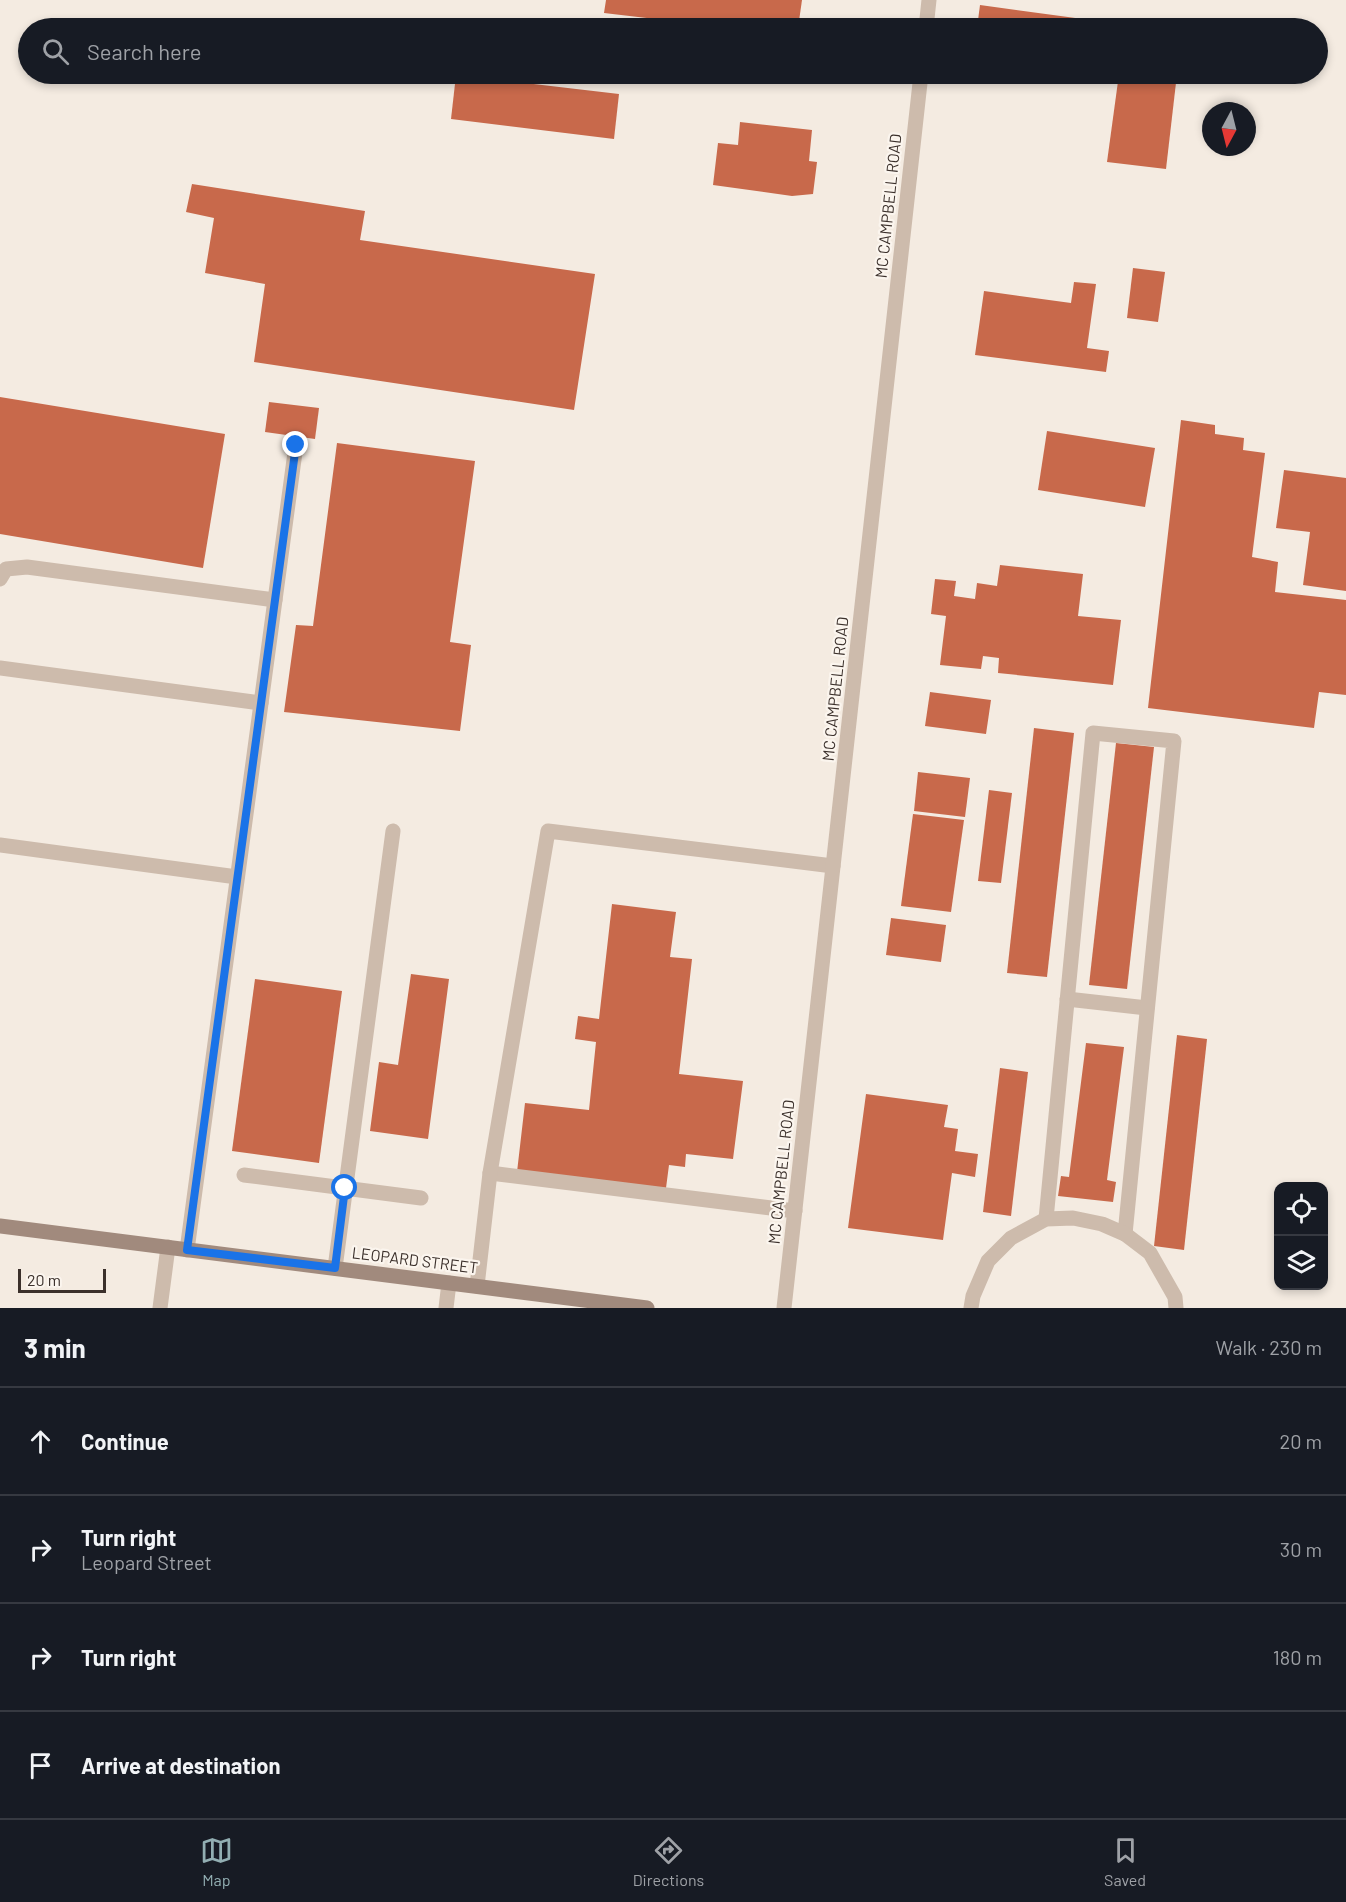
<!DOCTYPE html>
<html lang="en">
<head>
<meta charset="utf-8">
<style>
	:root { --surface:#171b24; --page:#20242c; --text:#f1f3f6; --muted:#9ea1a6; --line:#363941; --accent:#92aeb2 }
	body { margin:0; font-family:Barlow,sans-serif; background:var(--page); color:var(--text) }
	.controls { position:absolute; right:18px; bottom:18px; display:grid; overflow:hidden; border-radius:12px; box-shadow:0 3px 9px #0003 }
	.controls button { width:54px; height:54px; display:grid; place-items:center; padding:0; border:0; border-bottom:2px solid var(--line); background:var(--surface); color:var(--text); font:30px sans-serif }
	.compass { position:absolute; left:1202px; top:102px; width:54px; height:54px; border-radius:50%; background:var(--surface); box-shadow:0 3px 9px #0003; rotate:187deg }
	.scale { position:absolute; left:18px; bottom:15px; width:88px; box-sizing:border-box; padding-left:6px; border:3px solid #3b302b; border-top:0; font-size:16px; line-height:21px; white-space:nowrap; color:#3b302b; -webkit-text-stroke:4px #fbf5ee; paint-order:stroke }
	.stop { position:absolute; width:18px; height:18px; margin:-14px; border:4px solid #1a73e8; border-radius:50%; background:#fff }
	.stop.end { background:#1a73e8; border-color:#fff; box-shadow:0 2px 6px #0008 }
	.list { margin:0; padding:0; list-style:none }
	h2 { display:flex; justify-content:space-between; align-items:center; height:78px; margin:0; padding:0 24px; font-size:26px }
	h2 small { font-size:20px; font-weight:400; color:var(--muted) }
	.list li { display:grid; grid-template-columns:39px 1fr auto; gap:18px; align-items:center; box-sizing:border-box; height:108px; padding:0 24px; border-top:2px solid var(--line) }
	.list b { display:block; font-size:22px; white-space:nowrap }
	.list p { margin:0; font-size:20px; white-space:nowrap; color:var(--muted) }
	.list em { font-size:20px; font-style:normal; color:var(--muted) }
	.icon { flex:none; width:33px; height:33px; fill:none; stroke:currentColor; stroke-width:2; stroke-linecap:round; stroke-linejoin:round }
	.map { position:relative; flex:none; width:1346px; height:1308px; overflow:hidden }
	.search { position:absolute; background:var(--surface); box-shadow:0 3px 9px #0003; left:18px; right:18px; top:18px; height:66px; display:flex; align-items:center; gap:15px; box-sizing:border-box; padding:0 21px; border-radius:33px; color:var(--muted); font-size:22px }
	.sheet { height:510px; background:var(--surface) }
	nav { display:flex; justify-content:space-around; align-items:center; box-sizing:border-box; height:84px; border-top:2px solid var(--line); background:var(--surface); font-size:16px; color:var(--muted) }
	nav a { display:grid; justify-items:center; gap:3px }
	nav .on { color:var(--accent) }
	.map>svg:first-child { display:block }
</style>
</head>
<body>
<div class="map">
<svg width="1346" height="1308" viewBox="0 0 1346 1308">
	<rect width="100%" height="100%" fill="#f4ebe1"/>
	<g fill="#c8694b">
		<path d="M606,0H802L798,28H732L604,13Z"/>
		<path d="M980,5L1142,27V28H977Z"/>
		<path d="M1062,74H1080L1079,77L1062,75Z"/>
		<path d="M1119,74H1177L1166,169L1107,162Z"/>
		<path d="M456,75L619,94L614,139L451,119Z"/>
		<path d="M740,122L812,130L809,161L817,162L813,194L792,196L713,185L718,143L738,145Z"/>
		<path d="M192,184L365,211L360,240L595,274L574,410L254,362L265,284L205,273L214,218L186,212Z"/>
		<path d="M1133,268L1165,272L1158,322L1127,318Z"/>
		<path d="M1074,282L1096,284L1087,348L1109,351L1106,372L975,355L984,291L1071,303Z"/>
		<path d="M0,397L225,434L203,568L0,534Z"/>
		<path d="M269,402L319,408L315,439L265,432Z"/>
		<path d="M1181,420L1215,425V434L1244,438L1243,450L1265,453L1252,557L1278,562L1275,592L1346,600V695L1319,692L1314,728L1148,708Z"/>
		<path d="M1047,431L1155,448L1145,507L1038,490Z"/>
		<path d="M337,443L475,461L450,642L471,645L460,731L284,712L296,625L313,626Z"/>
		<path d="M1284,470L1346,478V591L1303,585L1310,532L1276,528Z"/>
		<path d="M1000,565L1083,574L1078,616L1121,620L1113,685L998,673L999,658L983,656L981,669L940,665L946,616L931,614L935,579L956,581L954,596L975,599L977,583L997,586Z"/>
		<path d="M930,692L991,700L986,734L925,726Z"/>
		<path d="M1034,728L1074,733L1047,977L1007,973Z"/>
		<path d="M1116,743L1154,747L1127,989L1089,985Z"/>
		<path d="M918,772L970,778L965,817L914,811Z"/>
		<path d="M989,790L1012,793L1001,883L978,881Z"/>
		<path d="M913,814L964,820L951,912L901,906Z"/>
		<path d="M612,904L676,912L670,957L692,959L679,1074L743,1081L733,1159L686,1154L685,1167L669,1165L666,1188L517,1172L525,1103L589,1110L596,1042L575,1039L578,1016L599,1019Z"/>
		<path d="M891,918L946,925L941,962L886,955Z"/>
		<path d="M411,974L449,979L428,1139L370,1131L379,1062L398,1065Z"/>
		<path d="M255,979L342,991L319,1163L232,1151Z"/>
		<path d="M1177,1035L1207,1039L1184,1250L1154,1246Z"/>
		<path d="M1086,1043L1124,1047L1107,1180L1116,1182L1113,1202L1058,1196L1061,1176L1069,1177Z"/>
		<path d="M1000,1068L1028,1072L1011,1216L983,1212Z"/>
		<path d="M866,1094L948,1105L944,1127L958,1129L955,1151L978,1154L975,1177L952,1173L943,1240L848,1228Z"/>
	</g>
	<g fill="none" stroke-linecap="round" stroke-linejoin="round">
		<g stroke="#cdbbac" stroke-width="15">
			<path d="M0,579L6,569L27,567L275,600"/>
			<path d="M0,668L261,703"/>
			<path d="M0,845L237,877"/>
			<path d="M1067,999L1147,1008"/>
			<path d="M490,1173L795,1211"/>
			<path d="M244,1175L421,1198"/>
			<path d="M1046,1219L1093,733L1174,741L1125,1234"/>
			<path d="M187,1250L296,445"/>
			<path d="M335,1268L393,831"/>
			<path d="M477,1286L490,1173L548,831L833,866"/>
			<path d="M160,1308L168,1247"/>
			<path d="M446,1308L449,1283"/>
			<path d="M971,1308L973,1296L988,1261L1011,1238L1046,1219L1073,1218L1102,1224L1125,1234L1150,1253L1175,1297L1176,1308"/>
		</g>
		<g stroke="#cdbbac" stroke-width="15">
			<path d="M926,28L929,0"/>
			<path d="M784,1308L921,74"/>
		</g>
		<path stroke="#a18a7d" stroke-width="15" d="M0,1226L647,1308"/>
	</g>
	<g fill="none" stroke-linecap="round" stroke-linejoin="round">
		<path stroke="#1a73e8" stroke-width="8" d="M296,445L187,1250L335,1268L345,1188"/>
	</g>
	<g text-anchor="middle" stroke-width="4.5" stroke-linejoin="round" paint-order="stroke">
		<g font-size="16" fill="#3b302b" stroke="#fbf5ee">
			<text transform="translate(888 206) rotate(-84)" y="6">MC CAMPBELL ROAD</text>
			<text transform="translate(835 689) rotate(-84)" y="6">MC CAMPBELL ROAD</text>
			<text transform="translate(781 1172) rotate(-84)" y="6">MC CAMPBELL ROAD</text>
			<text transform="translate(415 1260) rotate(7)" y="6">LEOPARD STREET</text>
		</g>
	</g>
</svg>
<div class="controls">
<button><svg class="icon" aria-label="locate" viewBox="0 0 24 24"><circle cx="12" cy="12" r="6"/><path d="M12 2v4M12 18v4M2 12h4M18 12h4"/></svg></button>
<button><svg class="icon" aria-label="layers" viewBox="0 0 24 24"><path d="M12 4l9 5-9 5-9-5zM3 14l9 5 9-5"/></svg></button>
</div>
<svg class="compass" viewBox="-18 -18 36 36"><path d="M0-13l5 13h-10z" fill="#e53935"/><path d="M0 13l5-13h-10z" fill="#9ea1a6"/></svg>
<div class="scale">20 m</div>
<div class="stop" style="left:345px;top:1188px"></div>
<div class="stop end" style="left:296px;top:445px"></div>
<div class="search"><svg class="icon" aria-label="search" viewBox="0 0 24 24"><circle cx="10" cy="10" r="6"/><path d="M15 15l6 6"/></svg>Search here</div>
</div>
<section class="sheet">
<h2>3 min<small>Walk · 230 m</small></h2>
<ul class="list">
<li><svg class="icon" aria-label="ahead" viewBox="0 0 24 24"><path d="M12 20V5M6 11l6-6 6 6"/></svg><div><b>Continue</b></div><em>20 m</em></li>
<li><svg class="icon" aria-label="right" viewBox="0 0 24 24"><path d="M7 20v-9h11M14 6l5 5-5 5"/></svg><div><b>Turn right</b><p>Leopard Street</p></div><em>30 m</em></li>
<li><svg class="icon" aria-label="right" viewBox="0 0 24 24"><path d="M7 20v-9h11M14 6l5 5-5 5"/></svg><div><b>Turn right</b></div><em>180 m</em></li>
<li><svg class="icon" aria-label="arrive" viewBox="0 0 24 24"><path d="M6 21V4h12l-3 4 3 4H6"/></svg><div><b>Arrive at destination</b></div></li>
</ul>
</section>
<nav>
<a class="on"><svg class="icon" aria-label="map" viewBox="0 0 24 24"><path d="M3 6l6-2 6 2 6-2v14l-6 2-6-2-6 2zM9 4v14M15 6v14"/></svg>Map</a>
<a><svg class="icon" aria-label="directions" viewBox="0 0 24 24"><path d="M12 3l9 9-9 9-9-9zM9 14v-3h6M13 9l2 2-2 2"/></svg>Directions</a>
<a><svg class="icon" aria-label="saved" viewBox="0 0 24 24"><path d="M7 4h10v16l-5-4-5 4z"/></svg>Saved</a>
</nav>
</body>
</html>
